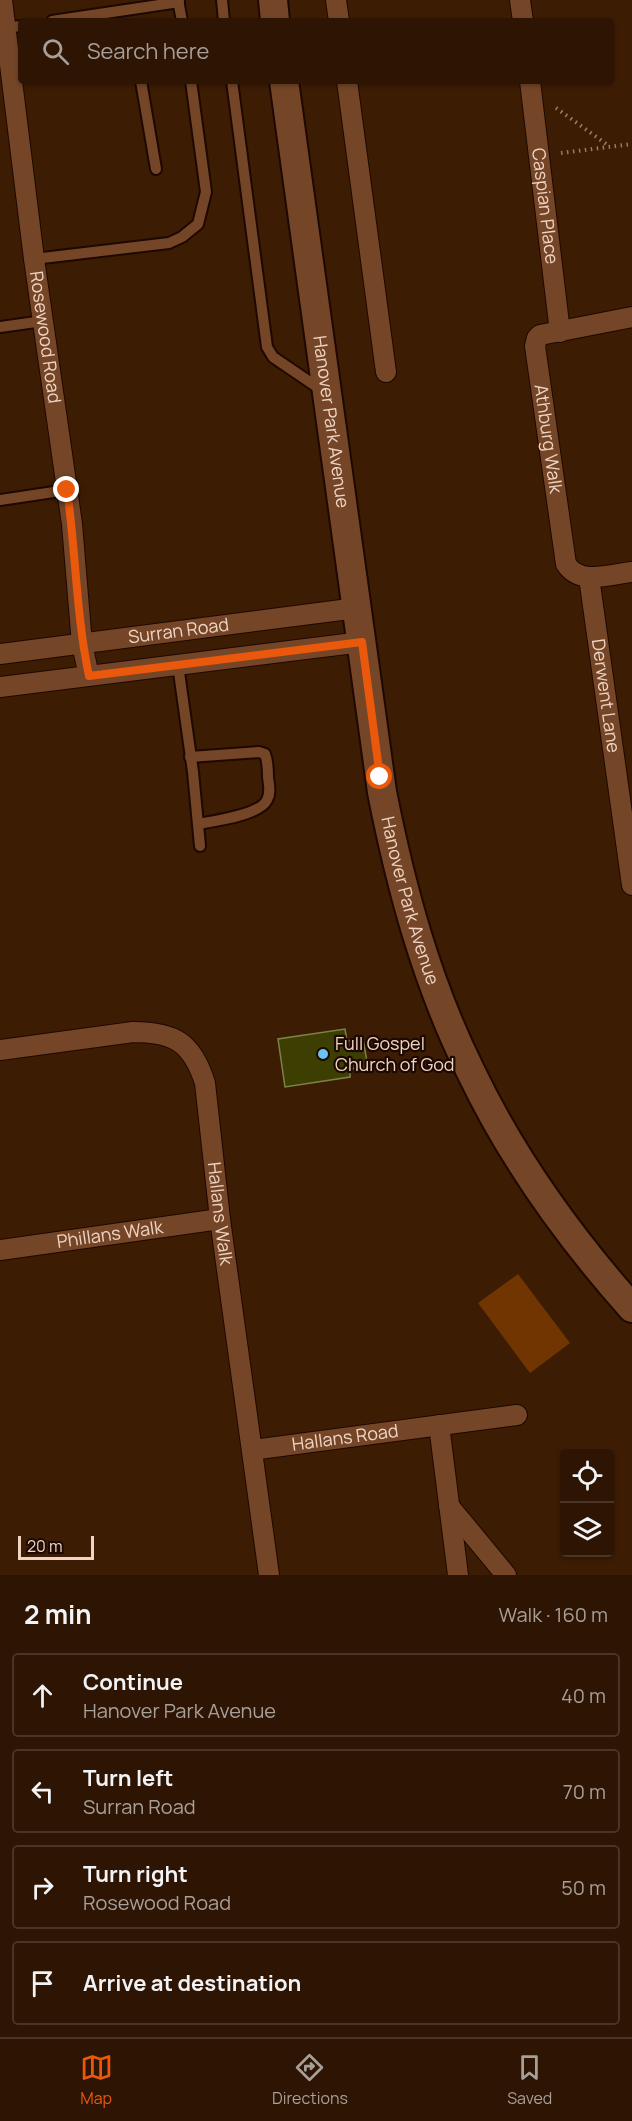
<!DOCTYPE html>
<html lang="en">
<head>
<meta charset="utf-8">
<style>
	:root { --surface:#2e1503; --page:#3a2212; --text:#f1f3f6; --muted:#a79f9a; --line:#493425; --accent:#ea580c }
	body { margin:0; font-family:Manrope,sans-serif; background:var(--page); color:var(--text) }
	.controls { position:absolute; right:18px; bottom:18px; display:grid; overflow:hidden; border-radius:6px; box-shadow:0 2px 4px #0004 }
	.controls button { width:54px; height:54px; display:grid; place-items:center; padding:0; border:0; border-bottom:2px solid var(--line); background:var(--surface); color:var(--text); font:30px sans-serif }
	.scale { position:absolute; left:18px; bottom:15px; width:76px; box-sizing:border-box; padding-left:6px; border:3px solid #f0d4c3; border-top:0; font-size:16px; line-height:21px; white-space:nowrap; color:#f0d4c3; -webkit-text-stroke:4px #1c0901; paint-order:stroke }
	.stop { position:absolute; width:18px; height:18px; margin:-14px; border:4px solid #ea580c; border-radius:50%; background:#fff }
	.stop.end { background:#ea580c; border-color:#fff; box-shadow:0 2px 6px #0008 }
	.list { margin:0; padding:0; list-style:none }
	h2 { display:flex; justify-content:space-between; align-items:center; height:78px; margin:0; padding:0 24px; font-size:26px }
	h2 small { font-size:20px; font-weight:400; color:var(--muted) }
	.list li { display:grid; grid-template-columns:39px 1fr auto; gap:18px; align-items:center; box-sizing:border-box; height:84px; margin:0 12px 12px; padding:0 12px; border:2px solid var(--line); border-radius:6px }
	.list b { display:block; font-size:22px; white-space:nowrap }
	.list p { margin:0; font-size:20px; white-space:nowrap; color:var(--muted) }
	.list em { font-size:20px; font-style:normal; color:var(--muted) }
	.icon { flex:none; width:33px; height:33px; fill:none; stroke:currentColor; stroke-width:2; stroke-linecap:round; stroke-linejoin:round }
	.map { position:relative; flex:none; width:632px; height:1575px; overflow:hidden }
	.search { position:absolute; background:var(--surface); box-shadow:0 2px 4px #0004; left:18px; right:18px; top:18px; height:66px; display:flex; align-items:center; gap:15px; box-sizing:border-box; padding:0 21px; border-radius:6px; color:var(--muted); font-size:22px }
	.sheet { height:462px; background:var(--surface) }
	nav { display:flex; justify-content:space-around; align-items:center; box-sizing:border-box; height:84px; border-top:2px solid var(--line); background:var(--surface); font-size:16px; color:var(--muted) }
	nav a { display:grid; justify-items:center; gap:3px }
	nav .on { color:var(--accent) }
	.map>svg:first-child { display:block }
</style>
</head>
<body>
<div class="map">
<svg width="632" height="1575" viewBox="0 0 632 1575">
	<rect width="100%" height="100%" fill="#3d1c04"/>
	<path fill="#713501" d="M518,1274L570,1343L530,1373L478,1303Z"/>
	<path fill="#3c3f01" stroke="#7d824a" stroke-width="1.5" d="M345,1029L347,1041L363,1039L368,1067L350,1069V1077L285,1087L278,1039Z"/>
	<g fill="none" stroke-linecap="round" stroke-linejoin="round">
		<g stroke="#1e0800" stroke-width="14">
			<g id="lane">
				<path d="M178,0L182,21"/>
				<path d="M222,0L224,21"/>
				<path d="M52,21L179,2"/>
				<path d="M3,28L21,26"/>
				<path d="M141,81L156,169"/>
				<path d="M232,81L267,347L273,357L323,391"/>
				<path d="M34,259L169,243L182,237L198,224L206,192L191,81"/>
				<path d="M0,327L43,321"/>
				<path d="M0,500L67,490"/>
				<path d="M178,665L193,772L200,846"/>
				<path d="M190,757L259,752L265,754C268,762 268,769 268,777C269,785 271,793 267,800C260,815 214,821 198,824"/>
			</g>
		</g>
		<g stroke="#1e0800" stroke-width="22">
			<g id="street">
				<path id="s1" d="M2,0L34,259L72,524L82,644L89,676"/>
				<path d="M336,0L339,21"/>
				<path d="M520,0L523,21"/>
				<path d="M347,81L386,372"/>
				<path id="s2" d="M530,81L560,332"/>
				<path id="s3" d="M632,317L540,335L537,338L535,346L566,564C580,586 611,574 632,572"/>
				<path id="s4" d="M589,577L632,885"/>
				<path id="s5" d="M0,654L357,608"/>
				<path d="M0,687L362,642"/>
				<path id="s6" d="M0,1050L133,1032C174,1032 192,1042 205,1083L220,1219L269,1575"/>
				<path id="s7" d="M0,1250L220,1219"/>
				<path d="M439,1425L458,1575"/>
				<path id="s8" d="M252,1450L517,1415"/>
				<path d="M449,1506L506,1575"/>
			</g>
		</g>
		<g stroke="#1e0800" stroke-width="32">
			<g id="secondary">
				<path d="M273,0L275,21"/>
				<path id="s9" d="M284,81L382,792C401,888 427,984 471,1072C512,1158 569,1237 632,1308"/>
			</g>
		</g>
		<g stroke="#9a7b67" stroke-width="4" stroke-dasharray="1.5 4.5" stroke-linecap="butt">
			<path d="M556,108L609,146"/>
			<path d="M561,153L632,144"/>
		</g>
		<use href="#lane" stroke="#744627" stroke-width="10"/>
		<use href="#street" stroke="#744627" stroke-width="20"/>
		<use href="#secondary" stroke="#744627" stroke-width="28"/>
	</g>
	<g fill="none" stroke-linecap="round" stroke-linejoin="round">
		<path stroke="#ea580c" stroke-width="8" d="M67,490C76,552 76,615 89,676L362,642L380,777"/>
	</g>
	<circle fill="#6ac3f1" stroke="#1c0901" stroke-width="2" cx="323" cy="1054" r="6"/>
	<g text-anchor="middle" stroke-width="4.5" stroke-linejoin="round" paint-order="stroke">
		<g font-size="18" fill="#f0d4c3" stroke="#1c0901">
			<text dy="6" stroke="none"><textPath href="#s2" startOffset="126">Caspian Place</textPath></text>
			<text dy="6" stroke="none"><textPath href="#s1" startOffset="340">Rosewood Road</textPath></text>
			<text dy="6" stroke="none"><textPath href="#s9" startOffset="344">Hanover Park Avenue</textPath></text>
			<text dy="6" stroke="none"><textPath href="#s3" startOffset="200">Athburg Walk</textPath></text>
			<text dy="6" stroke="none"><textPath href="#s5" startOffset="180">Surran Road</textPath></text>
			<text dy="6" stroke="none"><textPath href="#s4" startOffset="120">Derwent Lane</textPath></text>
			<text dy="6" stroke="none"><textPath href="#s9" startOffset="830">Hanover Park Avenue</textPath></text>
			<text dy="6" stroke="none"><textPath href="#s6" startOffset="363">Hallans Walk</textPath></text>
			<text dy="6" stroke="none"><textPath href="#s7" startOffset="111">Phillans Walk</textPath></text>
			<text dy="6" stroke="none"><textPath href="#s8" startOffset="94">Hallans Road</textPath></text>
		</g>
		<g font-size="18" fill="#f0d4c3" stroke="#1c0901" text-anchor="start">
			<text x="335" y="1050">Full Gospel<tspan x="335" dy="21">Church of God</tspan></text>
		</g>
	</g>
</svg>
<div class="controls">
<button><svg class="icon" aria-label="locate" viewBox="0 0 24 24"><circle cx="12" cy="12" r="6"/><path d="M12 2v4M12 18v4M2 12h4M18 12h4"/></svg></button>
<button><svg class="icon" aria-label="layers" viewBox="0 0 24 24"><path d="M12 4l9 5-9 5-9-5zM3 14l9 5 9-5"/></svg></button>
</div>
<div class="scale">20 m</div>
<div class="stop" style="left:380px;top:777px"></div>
<div class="stop end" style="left:67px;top:490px"></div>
<div class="search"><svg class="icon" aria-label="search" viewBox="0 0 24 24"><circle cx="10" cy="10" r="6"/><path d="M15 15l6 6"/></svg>Search here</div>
</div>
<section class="sheet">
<h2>2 min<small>Walk · 160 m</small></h2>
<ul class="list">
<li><svg class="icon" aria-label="ahead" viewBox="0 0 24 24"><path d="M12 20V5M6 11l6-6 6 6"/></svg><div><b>Continue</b><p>Hanover Park Avenue</p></div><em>40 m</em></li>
<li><svg class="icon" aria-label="left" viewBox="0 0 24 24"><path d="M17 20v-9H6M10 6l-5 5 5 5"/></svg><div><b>Turn left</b><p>Surran Road</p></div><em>70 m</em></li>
<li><svg class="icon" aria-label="right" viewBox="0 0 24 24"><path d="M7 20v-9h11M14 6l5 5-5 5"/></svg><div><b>Turn right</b><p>Rosewood Road</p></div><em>50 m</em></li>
<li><svg class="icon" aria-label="arrive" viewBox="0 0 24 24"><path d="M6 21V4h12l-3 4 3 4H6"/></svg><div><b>Arrive at destination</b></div></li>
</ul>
</section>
<nav>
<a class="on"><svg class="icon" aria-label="map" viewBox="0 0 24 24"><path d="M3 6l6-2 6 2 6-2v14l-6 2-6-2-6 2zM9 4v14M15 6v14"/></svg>Map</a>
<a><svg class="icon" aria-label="directions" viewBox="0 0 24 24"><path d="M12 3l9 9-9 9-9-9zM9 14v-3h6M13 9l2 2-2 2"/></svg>Directions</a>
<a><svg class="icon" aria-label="saved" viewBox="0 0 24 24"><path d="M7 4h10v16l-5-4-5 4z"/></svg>Saved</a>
</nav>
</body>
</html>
